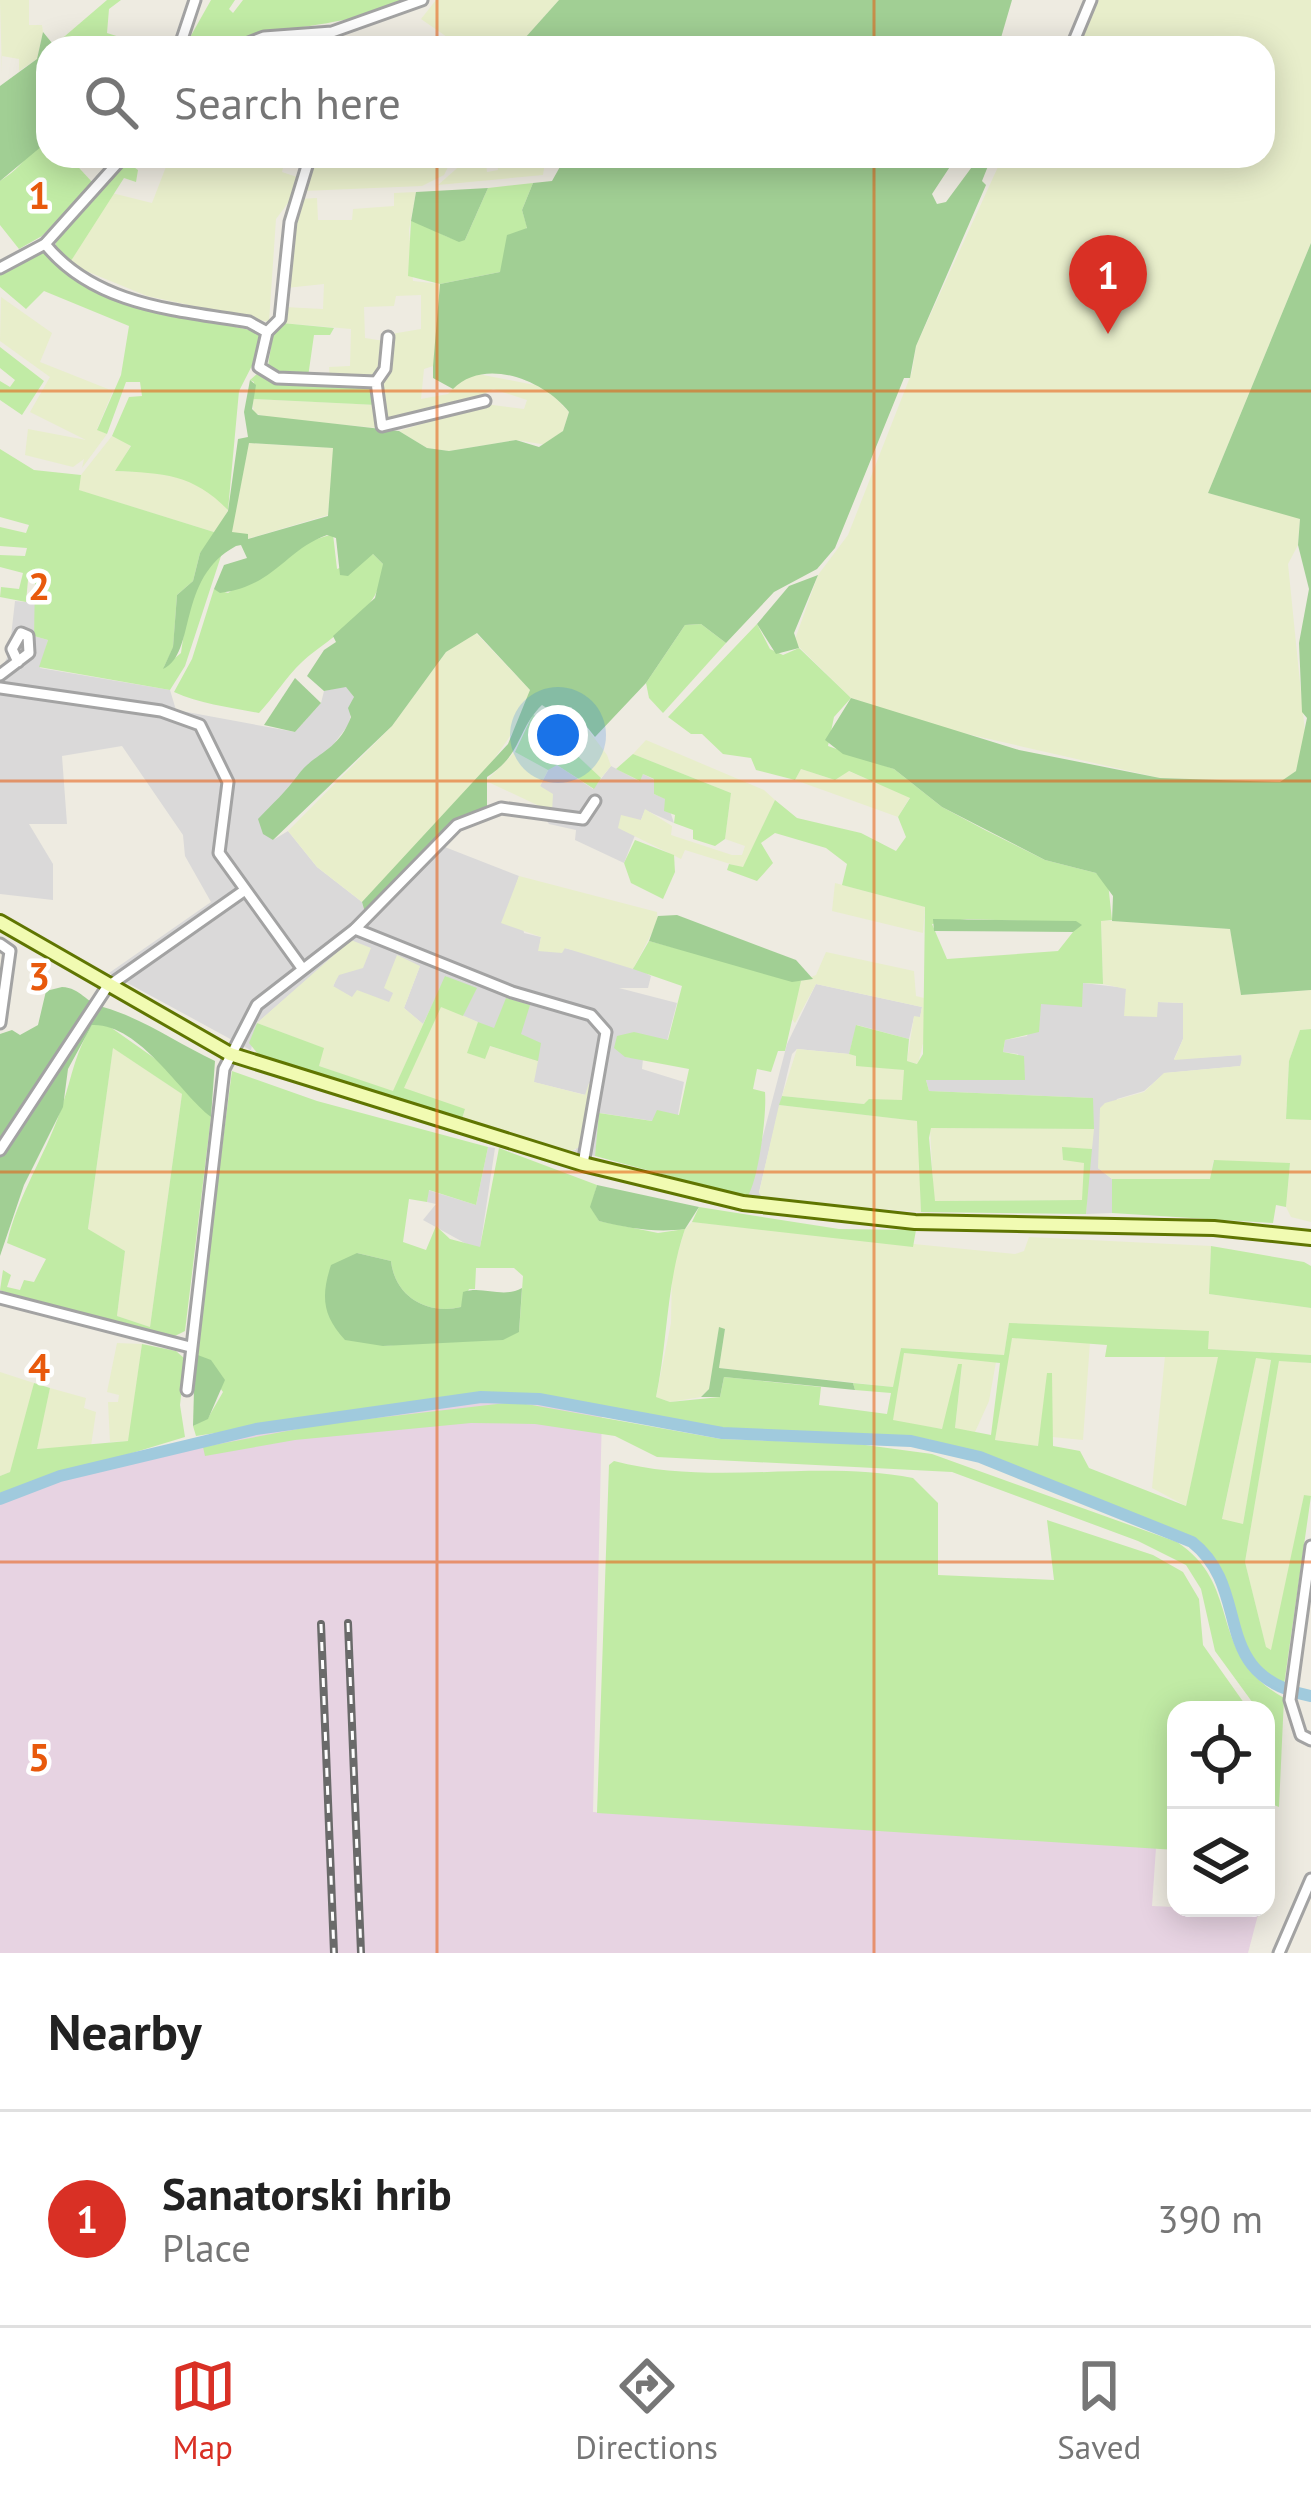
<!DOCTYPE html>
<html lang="en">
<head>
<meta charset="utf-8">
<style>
	:root { --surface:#fff; --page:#f6f6f6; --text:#222; --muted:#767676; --line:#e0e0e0; --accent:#d93025 }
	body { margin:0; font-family:"PT Sans",sans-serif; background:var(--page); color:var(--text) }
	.controls { position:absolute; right:36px; bottom:36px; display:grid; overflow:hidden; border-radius:24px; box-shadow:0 6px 30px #0003 }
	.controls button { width:108px; height:108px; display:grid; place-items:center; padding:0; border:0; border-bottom:3px solid var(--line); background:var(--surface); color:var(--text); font:60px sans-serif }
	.you { position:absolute; left:558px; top:735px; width:42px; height:42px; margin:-30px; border:9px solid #fff; border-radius:50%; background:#1a73e8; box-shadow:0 0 0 18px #1a73e833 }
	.badge { display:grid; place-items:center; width:78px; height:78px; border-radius:50%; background:var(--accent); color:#fff; font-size:39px; font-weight:700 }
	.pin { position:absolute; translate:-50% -99px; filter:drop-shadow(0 3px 6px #0008) }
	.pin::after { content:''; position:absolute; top:63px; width:42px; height:36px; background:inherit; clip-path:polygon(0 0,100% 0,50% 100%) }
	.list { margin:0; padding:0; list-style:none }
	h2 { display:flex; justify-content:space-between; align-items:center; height:156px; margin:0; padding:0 48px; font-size:51px }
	h2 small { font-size:39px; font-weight:400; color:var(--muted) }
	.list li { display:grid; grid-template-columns:78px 1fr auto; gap:36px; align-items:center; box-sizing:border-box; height:216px; padding:0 48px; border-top:3px solid var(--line) }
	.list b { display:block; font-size:45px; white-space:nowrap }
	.list p { margin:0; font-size:39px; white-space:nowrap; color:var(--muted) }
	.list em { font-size:39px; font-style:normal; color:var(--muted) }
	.icon { flex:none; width:66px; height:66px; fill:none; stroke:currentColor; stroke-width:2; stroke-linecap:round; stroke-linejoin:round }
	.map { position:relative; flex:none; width:1311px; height:1953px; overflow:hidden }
	.search { position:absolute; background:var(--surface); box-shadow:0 6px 30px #0003; left:36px; right:36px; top:36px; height:132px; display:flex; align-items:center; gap:30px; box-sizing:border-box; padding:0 42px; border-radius:36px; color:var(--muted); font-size:45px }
	.sheet { height:372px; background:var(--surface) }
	nav { display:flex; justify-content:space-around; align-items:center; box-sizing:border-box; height:168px; border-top:3px solid var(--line); background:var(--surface); font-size:33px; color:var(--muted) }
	nav a { display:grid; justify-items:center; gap:6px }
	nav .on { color:var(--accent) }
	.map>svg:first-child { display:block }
</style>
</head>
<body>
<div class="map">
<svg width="1311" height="1953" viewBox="0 0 1311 1953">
	<rect width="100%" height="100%" fill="#eeebe1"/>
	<g fill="#dad9d9">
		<path d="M15,601L36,603L34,636L48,640L40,668L170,690L176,710L295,732L321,703L324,691L346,686L354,697L349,724L323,758L297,776L292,791L268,809L273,840L288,831L317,867L362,902L366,916L432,842L519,876L515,888L524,933L541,937L539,950L564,948L626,962L651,976L648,988H619L677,1003L667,1041L625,1057L643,1059L642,1069L684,1082L678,1115L653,1121L600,1113L595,1156L571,1151L576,1150L586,1095L533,1082L494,1029L463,1016L466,1006L446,976L423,1024L404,1008L420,966L389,1003L357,991L353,998L333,987L351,941L257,1023L251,1050L258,1054L109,973L211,902L185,856L183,835L122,746L62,756L67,824H29L53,864V900L0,894V671L9,654Z"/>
		<path d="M557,765L593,789L611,766L639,781L643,774L655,780L654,794L666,799L674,823L645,810L624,863L575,840L576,830L549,824L544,817L550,801L540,786L550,767Z"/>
		<path d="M1083,983L1126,988L1125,1016H1157V1002L1183,1003V1039L1174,1059L1242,1055L1241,1066L1165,1073L1144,1091L1117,1099L1098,1168L1112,1179V1213L1086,1214L1092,1098L929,1091L926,1080H1024L1018,1054L1003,1052L1005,1040L1027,1036L1040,1004Z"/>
		<path d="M816,984L922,1007L920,1018L914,1017L909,1039L857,1025L849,1054L797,1049L792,1054L759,1192L764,1200L747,1197L787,1044Z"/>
		<path d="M488,1147L495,1148L480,1248L472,1247L423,1220L436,1204L427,1202L428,1190L476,1205Z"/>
	</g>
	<path fill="#e7d3e2" d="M481,1397L539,1399L602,1411L593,1812L1156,1848L1152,1906L1259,1911L1248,1953H0V1499L60,1476L256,1429Z"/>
	<g fill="#e8eecb">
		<path d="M0,0H29V25H42L43,32L37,59L19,71V59L2,56V74Z"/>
		<path d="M436,0H559L516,48H490L447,37L421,19Z"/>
		<path d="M1093,0H1311V243L1208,493L1300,518L1298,545L1288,564L1306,742L1296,771L1281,782L1160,778L932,726L851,698L794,642L818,575L848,535L912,372L916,346L1003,156H1263V48H1076Z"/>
		<path d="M165,156H308L304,164L285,159L282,172L297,177L291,199L276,219L269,322L147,296L69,264L112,193L152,203L169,159Z"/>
		<path d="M315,156H343L363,166L367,156H447L449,165L444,175L422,186L303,191Z"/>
		<path d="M464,156H485L487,172L498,170L497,161L507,156H546L543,175L438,185L464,162Z"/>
		<path d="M416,192L409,230L413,281L440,284L437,346L433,366L424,369L421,399L448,394L461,380L478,374L545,387L569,412L563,431L547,445L516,440L449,451L427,448L399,431L485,404L524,409L527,400L493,389L472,401L386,423L382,380L391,334L421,329V295L396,296L394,306L364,307L365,338L384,341L383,369L376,379H330L329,367L350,366L351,329L282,323L284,307L323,309L324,284L286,288L300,199L317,198L318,220H352L353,209L394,206V193Z"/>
		<path d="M1,297L52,333L40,362L113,391L97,429L107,434L82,468L84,459L73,467L25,455L28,429L86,440L30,412L50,377L0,341Z"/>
		<path d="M252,399L377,405L378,428L270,418L254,413Z"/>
		<path d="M112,436L131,445L116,471L175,473L204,485L228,510L217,533L78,490L81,475Z"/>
		<path d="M249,443L334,448L328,515L247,539L231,532Z"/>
		<path d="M476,633L530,690L522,719L483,775L362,902L317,867L288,831L392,726L446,652Z"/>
		<path d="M542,705L571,707L607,755L611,766L601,778L533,714Z"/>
		<path d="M646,740L764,790L775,800L743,868L685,850L681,859L618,828L621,815L641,820L645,809L672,826L671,835L732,855H742L745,846L725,839L731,793L633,754Z"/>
		<path d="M515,752L548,770L540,786L553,794L552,812L486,781Z"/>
		<path d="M801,769L835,780L848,771L910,797L898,817L795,780Z"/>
		<path d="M519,876L657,912L658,921L633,969L565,948L562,953L538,951L541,937L501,923Z"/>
		<path d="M835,883L925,907L923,933L832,911Z"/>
		<path d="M1101,920L1230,929L1241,995L1311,990V1029L1300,1030L1289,1061L1286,1118L1311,1120V1222L1291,1217L1286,1207L1290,1164L1213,1161L1211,1179H1112L1098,1168L1100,1108L1105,1103L1144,1092L1164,1073L1240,1066L1242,1060L1241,1055L1174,1060L1183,1039V1003L1158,1002L1157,1017L1124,1016L1126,989L1103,984Z"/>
		<path d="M351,940L371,948L363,968L339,975L333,986L352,997L357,990L389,1002L393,993L384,988L397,955L420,966L404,1008L423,1024L393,1092L319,1066L323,1048L257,1023Z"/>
		<path d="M826,952L914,971L916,996L924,998L926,1031L918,1064L907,1061L914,1016L920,1017L922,1007L816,984L795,1023L790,1017L801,981L816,975Z"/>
		<path d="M441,1006L478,1022L468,1053L489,1046L538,1061L534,1082L585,1095L589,1083L594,1084L584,1145L571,1151L462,1119L465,1110L403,1089Z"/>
		<path d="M113,1047L182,1094L150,1327L117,1316L125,1251L88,1230Z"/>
		<path d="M797,1049L849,1054L856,1056V1065L905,1070L903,1101L870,1099L865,1104L782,1096Z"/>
		<path d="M779,1105L918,1121L921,1212L764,1200L759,1193Z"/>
		<path d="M930,1128L1094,1129L1092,1149L1062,1148L1084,1162L1083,1200L934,1201Z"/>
		<path d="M692,1222L1015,1254L1024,1251L1029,1237L1211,1246L1209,1294L1311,1308V1355L1207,1349L1209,1332L1009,1323L1004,1355L901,1348L894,1387L719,1368L725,1329L719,1328L709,1389L701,1397L670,1402L656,1397L671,1323L672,1272L685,1229Z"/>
		<path d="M1011,1338L1090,1342L1083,1440L1052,1437V1373H1048L1038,1446L995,1440Z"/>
		<path d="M117,1343L142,1344L129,1441L110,1442L108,1402H118L119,1395L107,1392Z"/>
		<path d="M903,1353L996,1362L989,1401L975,1432L955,1429L962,1365L942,1429L892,1421Z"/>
		<path d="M1165,1356L1219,1357L1186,1506L1152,1488Z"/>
		<path d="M1256,1357L1271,1359L1243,1525L1222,1520Z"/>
		<path d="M1279,1360L1311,1363V1496H1304L1272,1650L1266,1648L1245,1562Z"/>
		<path d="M0,1372L34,1383L19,1453L10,1472L0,1476Z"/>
		<path d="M50,1388L86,1398L84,1408L96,1412L91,1446L36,1449Z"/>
	</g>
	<g fill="#c1eba5" fill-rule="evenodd">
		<path d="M107,0H121L109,9L107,33L129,40L124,48H51Z"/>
		<path d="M211,0H235L229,9L233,13L243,0H411C366,19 322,24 275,31C238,36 226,48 184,48Z"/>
		<path d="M48,106V156H68L93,183L42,236L19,249L0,225V181C33,160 36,140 48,106Z"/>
		<path d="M125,161L138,170L136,182L124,178L69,264L54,249L58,237Z"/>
		<path d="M533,183L522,210L527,227L500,272L440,284L408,276L411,221C433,223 442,241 465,240L488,188Z"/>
		<path d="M42,251L138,307L260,332L261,348L239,391L228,510C193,474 163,473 115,471L131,446L112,436L129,397L142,396L140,382H126L107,434L97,430L121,375L129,326L44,291L26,309L0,287V273Z"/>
		<path d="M282,323L334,328L330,335H314L308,377L278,374L268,366L273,334Z"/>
		<path d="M0,347L44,381L22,415L0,400V381L10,387L15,380L0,368Z"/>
		<path d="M258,373L272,382L376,386L377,405L252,399L254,382L250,380Z"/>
		<path d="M0,449L34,470L81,475L79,490L217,533L200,553L193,581L177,595L173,648L164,667L181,653C187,616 190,577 222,553L185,666L170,690L39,667L48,640L34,636L35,580H28L26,602L0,597L1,587L19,589L23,573L0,567V555L25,556L27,548L0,546V527L26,533L29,525L0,517Z"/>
		<path d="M333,534L337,569L373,554L383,564C383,612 333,634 302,662C286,677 274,697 259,713C229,707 200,704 174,692L192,659L214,589L228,593L307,542Z"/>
		<path d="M701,624L726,643L663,713L649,698L646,683L685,625Z"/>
		<path d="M757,624L770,649L783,655L799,648L851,698L834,717L828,746L894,769L942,807L985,830L1045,860L1096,873L1108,883L1112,920L1101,921L1103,984L1083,983L1082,1007L1041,1004L1039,1032L1005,1040L1003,1052L1024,1056L1025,1080H926L929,1091L1093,1098L1094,1129L931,1128L929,1138L935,1201L1082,1200L1084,1163L1063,1160L1062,1147L1092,1149L1086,1214L921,1212L917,1121L779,1105L782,1096L864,1104L869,1099L902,1100L904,1070L856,1066V1056L849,1054L856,1025L909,1039L907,1061L917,1064L923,1054L925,907L842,885L847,864L826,848L775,833L761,843L773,863L757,881L727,870L729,864L743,867L775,800L797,818L861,833L896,851L906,837L898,817L910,798L849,771L835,780L801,769L795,780L756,770L751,758L723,754L702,734H691L668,717ZM967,919L1026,921L1073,932L1058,951L947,959L932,924Z"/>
		<path d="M533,714L601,778L594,789L557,765L548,770L515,752Z"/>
		<path d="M633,754L731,793L725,839L715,846L693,839V830L674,823L675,815L664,811L665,799L654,794V779L643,774L640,781L616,769Z"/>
		<path d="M635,840L674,855L675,872L663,899L631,883L624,863Z"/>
		<path d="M649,941L801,981L785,1051H778L771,1072L757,1069L753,1089L765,1092C767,1115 758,1183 747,1197L595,1156L599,1113L652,1121L657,1110L679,1115L689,1069L625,1057L614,1048L617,1036L634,1032L668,1040L682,986L633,969Z"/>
		<path d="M445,976L477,988L463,1016L441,1007L404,1088L465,1109L462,1119L258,1054L249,1043L257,1023L324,1048L319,1066L393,1091Z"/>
		<path d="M506,998L530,1005L521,1034L541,1043L538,1061L490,1046L485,1059L467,1053L478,1022L494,1028Z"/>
		<path d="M106,1024L167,1067L211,1117L185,1331L167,1340L43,1307L0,1290L3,1270L11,1275L7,1287L20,1290L24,1280L34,1282L46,1259L7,1243C18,1195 44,1158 60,1112C72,1079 73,1057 92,1025ZM113,1048L182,1094L150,1327L117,1316L125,1251L88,1229Z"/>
		<path d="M1311,1029V1120L1286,1119L1289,1061L1300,1030Z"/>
		<path d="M232,1071L317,1101L488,1147L476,1205L429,1190L427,1202L409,1199L403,1242L426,1250L436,1226L450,1239L480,1247L499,1148L597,1185L591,1207L599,1221L658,1233L685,1229C666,1284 668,1340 656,1397L670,1402L720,1397L724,1377L821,1387L819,1405L887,1414L891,1393L855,1390L853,1383L893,1387L901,1348L1004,1355L1009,1323L1209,1331L1208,1349L1311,1355V1363L1279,1361L1245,1562L1266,1647L1271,1650L1304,1495L1311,1496L1284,1685C1212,1648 1252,1579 1179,1531L928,1439L719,1430L539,1395L437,1399L196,1436L193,1426L208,1418L223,1392L195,1354ZM357,1253L391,1261C395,1297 427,1315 461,1307L469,1289H475L476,1268H514L523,1276L519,1332L384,1346ZM1012,1338L1107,1345L1105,1357H1218L1186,1506L1089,1468L1080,1451L1053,1446L1052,1373H1047L1038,1446L995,1440ZM904,1353L1000,1363L991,1435L955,1428L962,1364H958L942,1429L893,1420ZM1256,1358L1271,1360L1243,1524L1222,1519Z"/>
		<path d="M1214,1160L1290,1163L1286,1207L1276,1205L1273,1223L1112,1213V1179H1210Z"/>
		<path d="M699,1207L839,1229L916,1230L913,1247L692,1222Z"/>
		<path d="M1211,1246L1304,1262L1311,1266V1308L1209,1294Z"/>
		<path d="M142,1344L176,1351L185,1359L180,1405L185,1437L0,1493V1476L10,1472L34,1383L50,1388L37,1449L128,1441Z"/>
		<path d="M515,1402L721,1439L858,1444L932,1454L1177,1542C1244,1586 1205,1653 1284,1698L1279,1807L1266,1802V1710H1258L1215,1651L1201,1589L1186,1565L1138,1541L952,1472L657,1457L615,1436L535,1424L471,1423L295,1440L205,1456L203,1447L324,1424Z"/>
		<path d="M614,1461C712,1487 814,1459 913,1478L938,1503V1575L1054,1580L1047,1520L1153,1555L1183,1572L1199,1599L1203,1645L1249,1710H1176V1850L597,1813L609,1465Z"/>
	</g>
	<g fill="#a1cf94" fill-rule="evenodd">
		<path d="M559,0H1012L998,48H516Z"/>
		<path d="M43,32L52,43L41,131L48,141L0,181V86L37,59Z"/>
		<path d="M566,156H957L932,194L937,204L946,202L980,156H992L982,181L986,185L916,346L910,378H904L835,548L817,569L774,592L726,643L701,624L685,625L646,683L595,737L571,707L556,714L542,705C517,729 523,754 487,777V807L446,829L366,916L362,902L508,744L530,690L477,633L446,652L392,726L273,840L263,834L258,819C274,802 285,793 298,775C315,752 338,752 351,717L348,708L354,697L346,687L324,691L307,676L324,650L336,642L333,636L375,598L383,564L373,554L348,576L340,575L336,538L327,535C285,550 275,586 220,593L214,589L224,565L247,558L241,545L236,546C176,578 197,654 163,669L173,647L177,595L193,581L200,553L228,511L238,439L248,437L244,412L250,380L256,385L252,409L258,415L399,431L427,448L449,451L516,440L539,447L563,431L569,412C545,381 485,356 453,389L433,378V366L440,284L500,272L507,235L527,228L522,210L533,183L552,181ZM249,443L333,448L328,516L248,539V534L232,532Z"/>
		<path d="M488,188L465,240L459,242L411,221L416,192Z"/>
		<path d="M1311,243V990L1241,995L1230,929L1112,921L1113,896L1096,873L1045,860L942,807L894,769L843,754L825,740L851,698L1019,750L1160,778L1280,782L1296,771L1307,718L1302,712L1299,643L1309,589L1298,545L1300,519L1208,493Z"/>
		<path d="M818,575L794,633L799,648L776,654L757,624L789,586Z"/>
		<path d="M295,678L321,703L295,732L264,725Z"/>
		<path d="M677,915L796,960L813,979L792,982L649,941L658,916Z"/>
		<path d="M933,919L1076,921L1082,925L1073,932L934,931Z"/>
		<path d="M62,987C81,988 86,1003 103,1007C142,1018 177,1043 215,1061L211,1117C179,1092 139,1023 92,1025L68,1069L63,1107L24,1185L0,1256V1034L12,1030L20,1035L38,1025L46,991Z"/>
		<path d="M597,1185L699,1207L685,1229C655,1233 628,1228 599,1221L590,1207Z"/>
		<path d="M357,1253L391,1261C395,1297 427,1315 461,1307L463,1292C483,1285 502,1299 522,1288L519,1332L503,1340L383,1346L345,1340C322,1315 321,1296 331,1265Z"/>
		<path d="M719,1327L725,1329L719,1368L853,1383L855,1390L724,1377L720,1397H701L709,1389Z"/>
		<path d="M195,1354L211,1360L225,1380L208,1419L193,1426Z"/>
	</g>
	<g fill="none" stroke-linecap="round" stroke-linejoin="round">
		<path stroke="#a0cadd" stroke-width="12" d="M0,1499L60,1476L256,1429L481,1397L539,1399L722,1433L911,1441L980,1457L1192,1542C1255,1592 1206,1676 1311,1696"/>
		<g stroke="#a3a3a3" stroke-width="15">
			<g id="minor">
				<path d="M179,48L195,0"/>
				<path d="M236,48L264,37L332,32L422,0"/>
				<path d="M1071,48L1091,0"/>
				<path d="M45,244C95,306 176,310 249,322L267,332L259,367L277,378L376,382L382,426L485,401"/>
				<path d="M0,268L45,244L124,156"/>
				<path d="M267,332L280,319L290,222L310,156"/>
				<path d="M376,382L385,369L388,337"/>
				<path d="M0,675L29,653L28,636L21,633L12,649L18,662"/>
				<path d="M0,688L161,711L200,725L228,782L219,853L302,968"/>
				<path d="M355,929L512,992L591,1015L606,1032L583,1164"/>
				<path d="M0,944L10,951L0,1023"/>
				<path d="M0,1150L107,987L245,890"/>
				<path d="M0,1298L190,1347"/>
				<path d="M187,1390L224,1069L257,1005L355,929L457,825L501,808L583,819L595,801"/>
				<path d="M1311,1546L1290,1700L1301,1735L1311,1740"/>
				<path d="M1279,1953L1311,1879"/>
			</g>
		</g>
		<g stroke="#5f7501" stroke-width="18">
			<path id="secondary" d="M0,922L230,1054L583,1164L743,1203L915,1222L1214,1228L1311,1238"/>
		</g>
		<use href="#minor" stroke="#fff" stroke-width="9"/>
		<use href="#secondary" stroke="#f1fbb2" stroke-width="12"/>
		<g stroke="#6a6a6a" stroke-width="8">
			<g id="rail">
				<path d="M348,1623L361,1953"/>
				<path d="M321,1624L334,1953"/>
			</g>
		</g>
		<use href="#rail" stroke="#fff" stroke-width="3" stroke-dasharray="9" stroke-linecap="butt"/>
	</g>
	<path fill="none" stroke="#e8590c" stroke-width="3" stroke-opacity="0.55" d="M437,0V48M874,0V48M437,156V1953M874,156V1953M0,391H1311M0,781H1311M0,1172H1311M0,1562H1311"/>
	<g font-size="39" text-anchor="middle" font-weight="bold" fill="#e8590c" stroke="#fff" stroke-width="9" stroke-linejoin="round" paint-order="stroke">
		<text x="39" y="209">1</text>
		<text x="39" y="600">2</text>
		<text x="39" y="990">3</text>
		<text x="39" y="1381">4</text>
		<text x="39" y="1771">5</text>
	</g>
</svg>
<div class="controls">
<button><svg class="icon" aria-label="locate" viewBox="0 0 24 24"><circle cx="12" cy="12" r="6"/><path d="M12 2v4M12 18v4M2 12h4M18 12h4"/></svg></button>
<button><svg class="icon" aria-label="layers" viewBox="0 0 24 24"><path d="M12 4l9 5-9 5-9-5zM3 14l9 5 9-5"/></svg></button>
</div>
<div class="you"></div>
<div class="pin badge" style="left:1108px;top:334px">1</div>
<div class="search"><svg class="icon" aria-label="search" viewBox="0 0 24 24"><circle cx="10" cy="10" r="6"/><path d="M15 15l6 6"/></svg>Search here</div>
</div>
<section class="sheet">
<h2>Nearby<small></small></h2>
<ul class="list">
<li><span class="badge">1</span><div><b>Sanatorski hrib</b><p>Place</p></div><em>390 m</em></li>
</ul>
</section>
<nav>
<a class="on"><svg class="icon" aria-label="map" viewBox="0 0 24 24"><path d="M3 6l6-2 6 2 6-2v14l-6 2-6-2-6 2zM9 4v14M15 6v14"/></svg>Map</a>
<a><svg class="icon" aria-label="directions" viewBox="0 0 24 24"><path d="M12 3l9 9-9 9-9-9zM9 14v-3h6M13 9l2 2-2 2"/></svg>Directions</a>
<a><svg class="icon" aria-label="saved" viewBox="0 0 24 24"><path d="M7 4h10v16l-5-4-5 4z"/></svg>Saved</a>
</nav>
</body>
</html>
